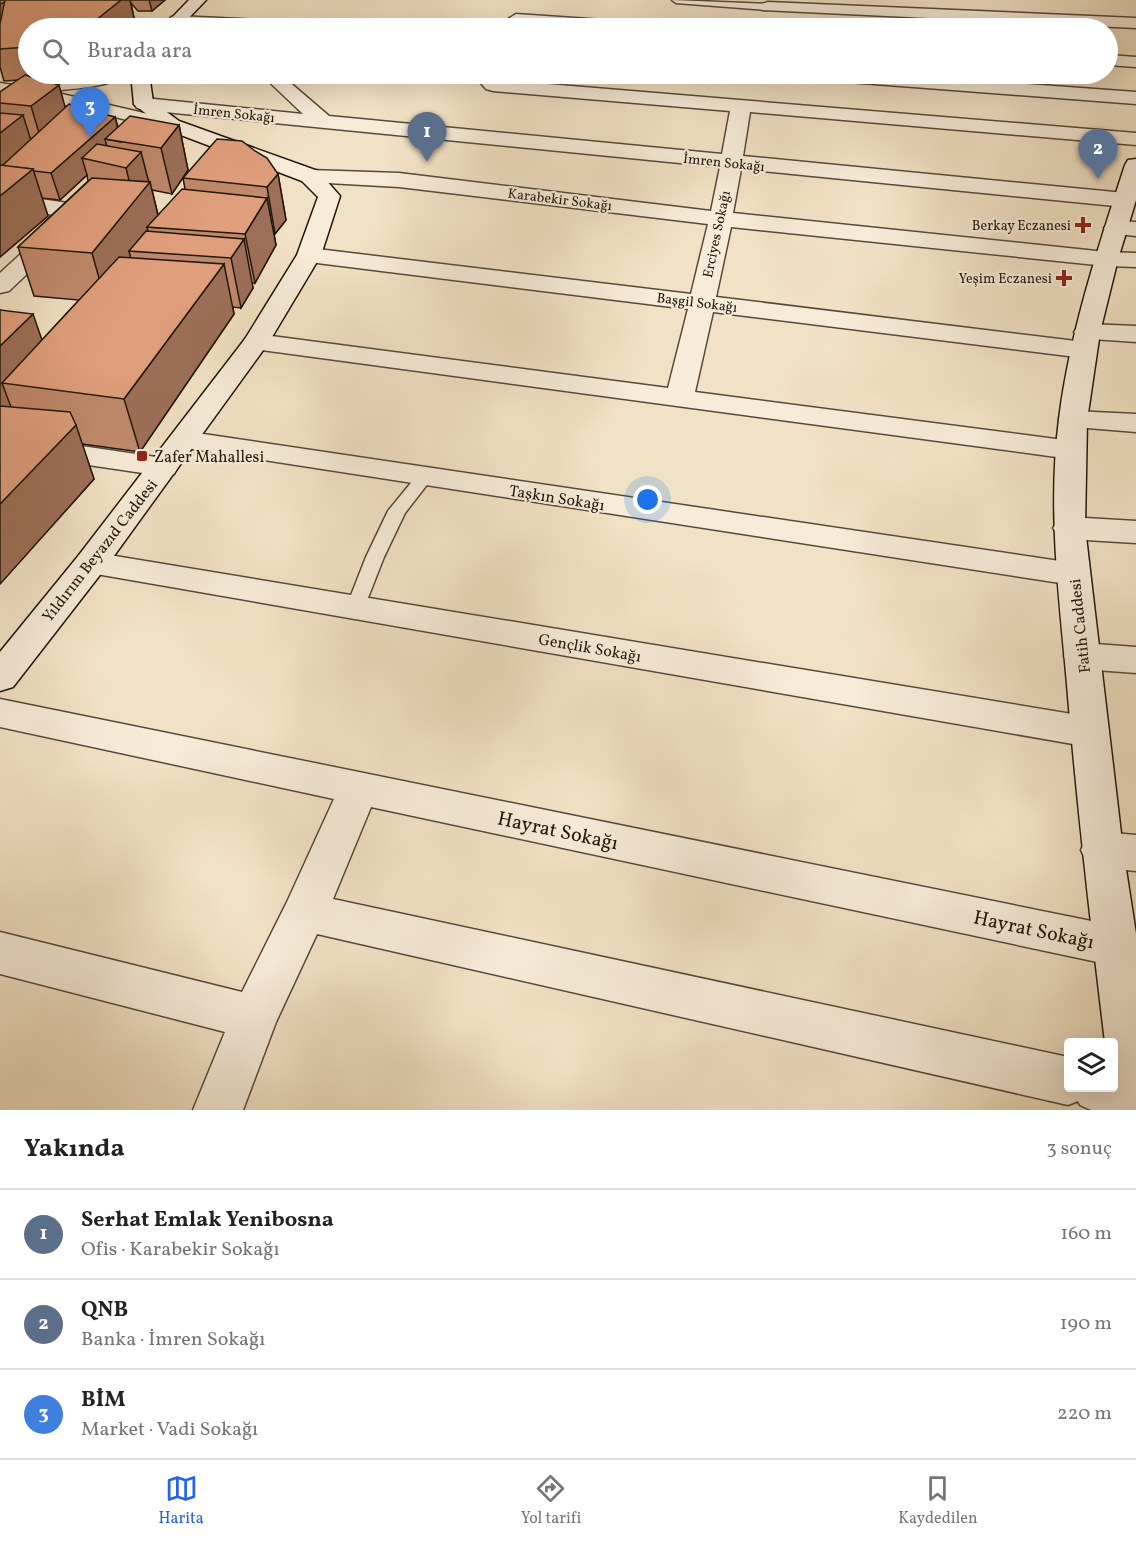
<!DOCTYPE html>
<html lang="tr">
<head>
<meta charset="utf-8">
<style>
	:root { --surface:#fff; --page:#f6f6f6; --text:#222; --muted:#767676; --line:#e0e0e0; --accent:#2563eb }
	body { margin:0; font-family:Vollkorn,serif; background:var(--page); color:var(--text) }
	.controls { position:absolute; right:18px; bottom:18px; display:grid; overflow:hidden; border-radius:6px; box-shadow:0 6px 24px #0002 }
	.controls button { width:54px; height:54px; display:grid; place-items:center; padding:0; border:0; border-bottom:2px solid var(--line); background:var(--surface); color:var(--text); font:30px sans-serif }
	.you { position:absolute; left:648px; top:500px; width:21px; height:21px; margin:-15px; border:4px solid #fff; border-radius:50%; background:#1a73e8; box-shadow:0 0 0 9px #1a73e833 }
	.badge { display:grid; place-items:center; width:39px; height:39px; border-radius:50%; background:var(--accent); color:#fff; font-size:20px; font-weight:700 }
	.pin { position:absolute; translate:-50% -50px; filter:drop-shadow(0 2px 3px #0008) }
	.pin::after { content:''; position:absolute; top:32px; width:21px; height:18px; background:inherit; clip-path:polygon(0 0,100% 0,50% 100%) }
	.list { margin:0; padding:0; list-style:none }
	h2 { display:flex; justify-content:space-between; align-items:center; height:78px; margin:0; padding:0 24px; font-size:26px }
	h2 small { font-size:20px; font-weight:400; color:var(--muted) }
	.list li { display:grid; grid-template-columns:39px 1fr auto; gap:18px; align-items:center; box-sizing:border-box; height:90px; padding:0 24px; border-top:2px solid var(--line) }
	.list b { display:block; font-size:22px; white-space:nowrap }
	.list p { margin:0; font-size:20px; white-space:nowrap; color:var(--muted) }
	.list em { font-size:20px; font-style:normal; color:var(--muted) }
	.icon { flex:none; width:33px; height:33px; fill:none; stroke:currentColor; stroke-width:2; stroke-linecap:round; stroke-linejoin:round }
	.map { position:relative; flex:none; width:1136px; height:1110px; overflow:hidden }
	.search { position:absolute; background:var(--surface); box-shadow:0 6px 24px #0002; left:18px; right:18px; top:18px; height:66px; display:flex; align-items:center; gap:15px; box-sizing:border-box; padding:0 21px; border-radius:33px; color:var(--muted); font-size:22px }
	.sheet { height:348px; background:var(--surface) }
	nav { display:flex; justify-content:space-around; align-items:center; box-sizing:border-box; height:84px; border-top:2px solid var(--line); background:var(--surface); font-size:16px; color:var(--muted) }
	nav a { display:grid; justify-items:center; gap:3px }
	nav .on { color:var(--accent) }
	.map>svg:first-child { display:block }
</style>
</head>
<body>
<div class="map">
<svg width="1136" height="1110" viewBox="0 0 1136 1110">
	<rect width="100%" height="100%" fill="#f2e2c5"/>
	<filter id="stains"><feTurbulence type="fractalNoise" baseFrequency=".00333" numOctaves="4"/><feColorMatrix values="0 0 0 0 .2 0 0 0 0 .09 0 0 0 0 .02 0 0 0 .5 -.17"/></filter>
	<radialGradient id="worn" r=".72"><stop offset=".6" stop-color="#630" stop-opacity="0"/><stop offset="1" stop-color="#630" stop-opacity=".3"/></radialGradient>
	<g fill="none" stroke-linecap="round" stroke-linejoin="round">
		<g stroke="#554a3a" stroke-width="3">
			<g id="lane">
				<path d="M672,0L768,4L772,7L768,10L676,3Z"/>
				<path d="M425,472L431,473L433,477L405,513L384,557L364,608L362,613L355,615L348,613L346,608L366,557L388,511L419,473Z"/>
			</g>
		</g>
		<g stroke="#554a3a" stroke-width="3">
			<g id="street">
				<path d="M768,2L1136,18V28L762,10L760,7L762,4Z"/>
				<path d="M516,14L648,23L654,24L657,28H581L510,23L508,19Z"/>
				<path d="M177,16L322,23L328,24L331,28H227L171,25L169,21L171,17Z"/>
				<path d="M1108,55L1136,57V67L1108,65Z"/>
				<path d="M98,74H123C114,88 66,89 49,91L174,120L177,124L174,128L167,130L75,107L0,95V83L38,89L36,86L38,82Z"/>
				<path d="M261,74H280L329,116L722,154L730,111L493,91L486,89L473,74H492L498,80L1136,133V145L750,112L743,156L1125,193L1133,195L1136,200L1133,205L1125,207L741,169L733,213L1106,252L1136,253V267L1106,266L731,227L716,297L1084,342L1093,344L1097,350L1093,356L1084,358L713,312L695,392L1071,441L1082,444L1086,450L1082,456L1071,459L247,348L243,342L247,336L256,334L668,388L688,309L309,262L301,260L297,255L301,250L309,248L691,294L708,224L399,187L310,182L302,181L299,176L302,171L310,170L399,173L711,211L720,167L144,110L137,108L134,104L137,100L144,98L303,114Z"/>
				<path d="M813,74H889L1136,92V104L822,80L815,78Z"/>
				<path d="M0,193L102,208L110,210L113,215L110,220L102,222L0,207Z"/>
				<path d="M1116,221L1136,222V236L1108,233L1104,228L1108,223Z"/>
				<path d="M57,226L65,228L69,233L65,238L9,291L0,293V273L49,228Z"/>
				<path d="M1087,324L1136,326V342L1078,338L1074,332L1078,326Z"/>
				<path d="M1073,411L1136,414V432L1063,426L1059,420L1063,414Z"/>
				<path d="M183,431L1073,563L1085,566L1090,574L1085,582L1073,585L173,446L168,440L173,434Z"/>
				<path d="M0,434L163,458L174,460L178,467L174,474L163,476L0,452Z"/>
				<path d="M1069,517L1136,521V543L1069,539L1058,535L1053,528L1058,521Z"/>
				<path d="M91,552L1090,717L1104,721L1109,732L1104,743L1090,747L79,571L74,563L79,555Z"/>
				<path d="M1082,643L1136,647V673L1082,669L1069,665L1064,656L1069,647Z"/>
				<path d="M0,699L1116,926L1132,932C1136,943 1136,949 1132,960L1116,966L371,807L333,899L1068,1057V1088H1114V1067L1136,1071V1110H1091L1080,1105L1078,1101L1068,1105L317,934L276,1022L243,1110H193L225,1032L0,974V932L242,992L287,902L334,799L0,727Z"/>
				<path d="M1102,832L1136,835V871L1102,868L1087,863L1081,850L1087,837Z"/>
			</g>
		</g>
		<g stroke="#21170b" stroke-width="3">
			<g id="secondary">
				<path d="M189,0H206L179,28H162Z"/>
				<path d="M131,74H149L153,102L179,121L318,171L340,196L321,255L269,342L103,571L13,687L0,691V652L79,555L245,339L297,255L318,197L302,181L165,129L134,104Z"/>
				<path d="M1136,159V200L1118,259L1100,332L1087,420L1085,528L1123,850L1136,934V1110H1120L1111,1088H1114V1042H1105C1090,919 1076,796 1066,673C1058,588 1048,504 1059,419C1070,331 1098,248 1125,165L1128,160Z"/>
			</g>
		</g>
		<use href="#lane" fill="#f7ecd9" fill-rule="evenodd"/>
		<use href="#street" fill="#f7ecd9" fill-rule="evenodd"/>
		<use href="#secondary" fill="#f7ecd9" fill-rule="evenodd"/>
	</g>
	<path fill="#c1896c" stroke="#21170b" stroke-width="1.5" d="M0,0H165L152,11H138L131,3L135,23L129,28H28V74H77L74,76L37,78L65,108L115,117L118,127L179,125L188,170L172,194L152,190L158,215L185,189L183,178L278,174L286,220L275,234H274L276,245L255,283H252L253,288L241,308L233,307L234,314L140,452L82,444L94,479L0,584V310L42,340L79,300L34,296L18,247L88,181L87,175L60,200L42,198L48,216L0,257V92L19,80L4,81L0,67Z"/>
	<g fill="#9d6f58" stroke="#21170b" stroke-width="1.5">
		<path d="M8,0L0,31V4Z"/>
		<path d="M121,0H130L135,23L129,28H86Z"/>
		<path d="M149,0H165L152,11Z"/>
		<path d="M59,85L71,128L44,150L31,106Z"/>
		<path d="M23,115L37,160L0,191V133Z"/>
		<path d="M115,117L121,142L105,139L109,155L82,158L87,175L60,200L51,173Z"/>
		<path d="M179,125L188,170L172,194L161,148Z"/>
		<path d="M141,152L149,183L150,182L161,228L147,227L151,243L129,251L133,267L106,303L92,253L134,201L126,168Z"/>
		<path d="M33,169L48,216L0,257V196Z"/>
		<path d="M278,174L286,220L275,234L267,187Z"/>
		<path d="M267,198L276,245L255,283L245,234Z"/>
		<path d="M244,239L253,288L241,308L231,258Z"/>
		<path d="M224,264L234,314L140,452L124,399Z"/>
		<path d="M33,314L51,366L2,383L11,407L0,418V346Z"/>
		<path d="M76,425L94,479L0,584V504Z"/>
	</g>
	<g fill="#e09f7d" stroke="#21170b" stroke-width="1.5">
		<path d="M0,0H5V2L0,4Z"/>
		<path d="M5,0H121L86,28H28V47L0,49V24Z"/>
		<path d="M25,75L59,85L31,106L0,103V92Z"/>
		<path d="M69,104L115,117L51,173L34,171L33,169L2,166Z"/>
		<path d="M0,113L23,115L0,133Z"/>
		<path d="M130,116L179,125L161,148L105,139Z"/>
		<path d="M217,139L242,141L255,151L267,158L278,174L267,187L183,178Z"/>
		<path d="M97,144L141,152L126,168L82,158Z"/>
		<path d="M0,165L33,169L0,196Z"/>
		<path d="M92,178L150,182L92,253L18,247Z"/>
		<path d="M182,189L267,198L245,234L147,227Z"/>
		<path d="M146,231L244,239L231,258L129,251Z"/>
		<path d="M119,257L224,264L124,399L2,383Z"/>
		<path d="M0,310L33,314L0,346Z"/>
		<path d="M0,406L70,412L76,425L0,504Z"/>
	</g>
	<g fill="#8f2418" stroke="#f7ecd9" stroke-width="2">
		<path d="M1080 216h6v6h6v6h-6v6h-6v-6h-6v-6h6z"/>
		<path d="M1061 269h6v6h6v6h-6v6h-6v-6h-6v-6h6z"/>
		<rect x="136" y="450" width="12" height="12" rx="3"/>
	</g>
	<g text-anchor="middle" stroke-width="4.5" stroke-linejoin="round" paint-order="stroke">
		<g font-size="14" fill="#21170b" stroke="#f7ecd9">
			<text transform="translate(234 113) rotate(6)" y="5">İmren Sokağı</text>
			<text transform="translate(724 162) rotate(6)" y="5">İmren Sokağı</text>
			<text transform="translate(560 199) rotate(7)" y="5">Karabekir Sokağı</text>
			<text transform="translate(716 234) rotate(-78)" y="5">Erciyes Sokağı</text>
			<text transform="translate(697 302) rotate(7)" y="5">Başgil Sokağı</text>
		</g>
		<g font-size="14" fill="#21170b" stroke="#f7ecd9" text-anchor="end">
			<text x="1071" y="230">Berkay Eczanesi</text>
			<text x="1052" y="283">Yeşim Eczanesi</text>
		</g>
		<g font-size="16" fill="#21170b" stroke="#f7ecd9" text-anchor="start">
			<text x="154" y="462">Zafer Mahallesi</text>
		</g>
		<g font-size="16" fill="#21170b" stroke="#f7ecd9">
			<text transform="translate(557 497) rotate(9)" y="6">Taşkın Sokağı</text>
			<text transform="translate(99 550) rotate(-52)" y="6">Yıldırım Beyazıd Caddesi</text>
			<text transform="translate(1079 626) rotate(-96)" y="6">Fatih Caddesi</text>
			<text transform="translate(590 647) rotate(10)" y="6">Gençlik Sokağı</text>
		</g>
		<g font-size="20" fill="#21170b" stroke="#f7ecd9">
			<text transform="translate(558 830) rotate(12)" y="7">Hayrat Sokağı</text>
			<text transform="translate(1034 929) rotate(12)" y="7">Hayrat Sokağı</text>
		</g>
	</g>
	<rect width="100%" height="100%" filter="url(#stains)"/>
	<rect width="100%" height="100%" fill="url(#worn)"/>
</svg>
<div class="controls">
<button><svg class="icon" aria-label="layers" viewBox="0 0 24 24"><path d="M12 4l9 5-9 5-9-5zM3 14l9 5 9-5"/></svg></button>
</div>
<div class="you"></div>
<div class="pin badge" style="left:427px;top:162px;background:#5c6f8a">1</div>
<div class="pin badge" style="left:1098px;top:179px;background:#5c6f8a">2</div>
<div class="pin badge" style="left:90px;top:137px;background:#3f7fe0">3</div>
<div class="search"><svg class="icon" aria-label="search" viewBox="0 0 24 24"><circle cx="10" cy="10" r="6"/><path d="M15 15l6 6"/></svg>Burada ara</div>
</div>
<section class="sheet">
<h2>Yakında<small>3 sonuç</small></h2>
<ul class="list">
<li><span class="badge" style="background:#5c6f8a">1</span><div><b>Serhat Emlak Yenibosna</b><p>Ofis · Karabekir Sokağı</p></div><em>160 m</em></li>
<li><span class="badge" style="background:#5c6f8a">2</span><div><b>QNB</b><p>Banka · İmren Sokağı</p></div><em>190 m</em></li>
<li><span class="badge" style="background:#3f7fe0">3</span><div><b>BİM</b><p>Market · Vadi Sokağı</p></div><em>220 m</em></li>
</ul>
</section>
<nav>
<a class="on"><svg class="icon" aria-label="map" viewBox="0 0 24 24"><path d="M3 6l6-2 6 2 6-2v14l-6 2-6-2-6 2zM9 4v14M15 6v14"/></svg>Harita</a>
<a><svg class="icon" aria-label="directions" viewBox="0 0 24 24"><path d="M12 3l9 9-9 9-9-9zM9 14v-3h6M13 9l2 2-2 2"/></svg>Yol tarifi</a>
<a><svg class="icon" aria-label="saved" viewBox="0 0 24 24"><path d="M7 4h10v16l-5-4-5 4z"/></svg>Kaydedilen</a>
</nav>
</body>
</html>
